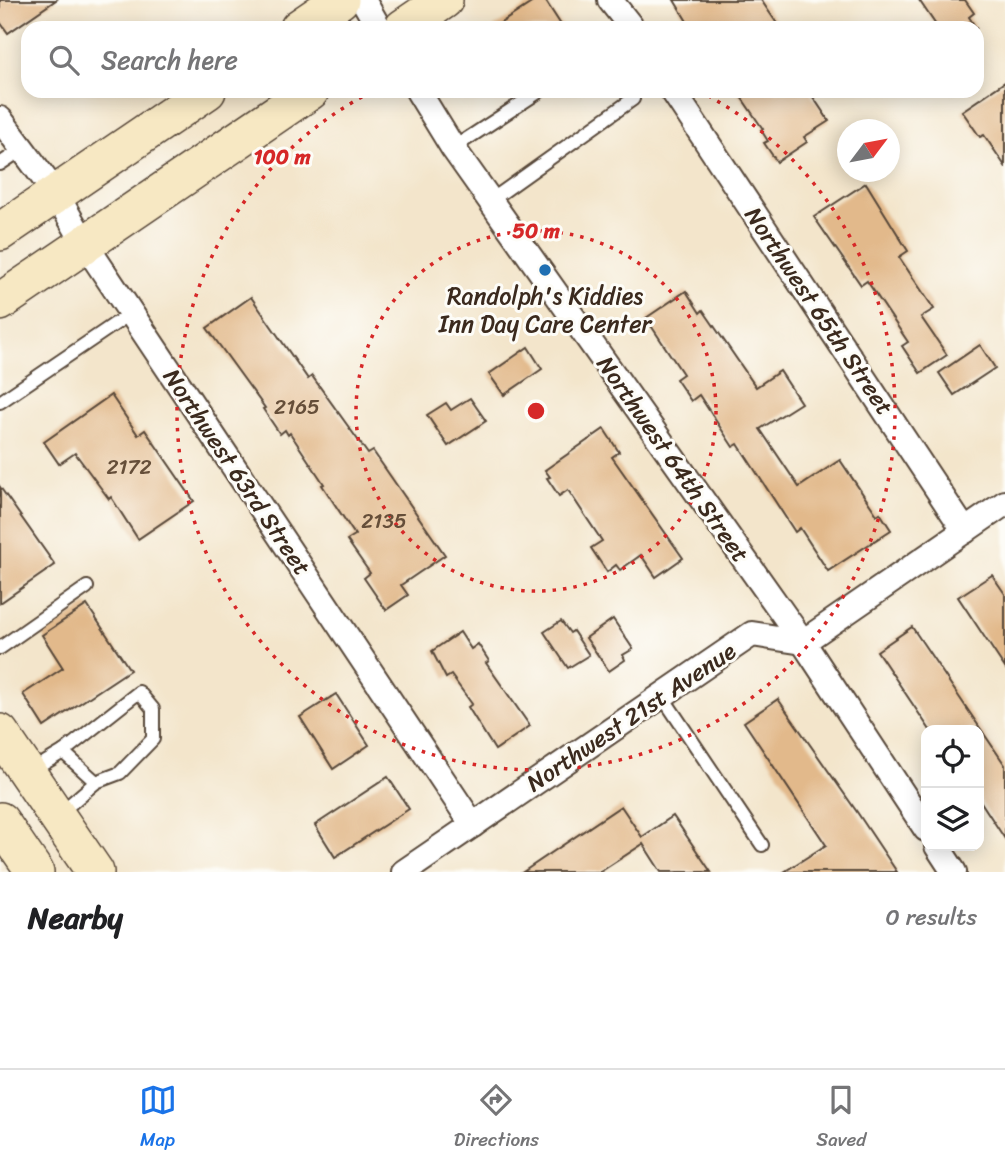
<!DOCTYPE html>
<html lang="en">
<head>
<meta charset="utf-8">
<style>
	:root { --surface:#fff; --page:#f6f6f6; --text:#202124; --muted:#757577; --line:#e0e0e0; --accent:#1a73e8 }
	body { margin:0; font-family:Sriracha,sans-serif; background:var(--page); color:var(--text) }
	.controls { position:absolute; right:21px; bottom:21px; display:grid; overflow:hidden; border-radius:14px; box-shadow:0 4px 18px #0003 }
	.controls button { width:63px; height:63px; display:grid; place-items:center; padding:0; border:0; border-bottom:2px solid var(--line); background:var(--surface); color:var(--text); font:35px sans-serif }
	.compass { position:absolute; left:837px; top:119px; width:63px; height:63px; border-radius:50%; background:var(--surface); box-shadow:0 4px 18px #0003; rotate:58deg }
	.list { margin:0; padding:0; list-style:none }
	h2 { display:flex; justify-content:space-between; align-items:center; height:91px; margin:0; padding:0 28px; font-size:30px }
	h2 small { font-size:23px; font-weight:400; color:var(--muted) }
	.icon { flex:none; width:38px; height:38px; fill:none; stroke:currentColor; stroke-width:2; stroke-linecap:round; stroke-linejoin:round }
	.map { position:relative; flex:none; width:1005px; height:872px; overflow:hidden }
	.search { position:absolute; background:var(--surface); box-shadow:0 4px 18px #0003; left:21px; right:21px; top:21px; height:77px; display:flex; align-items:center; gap:18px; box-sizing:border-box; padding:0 24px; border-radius:21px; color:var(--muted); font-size:26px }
	.sheet { height:196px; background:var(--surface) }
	nav { display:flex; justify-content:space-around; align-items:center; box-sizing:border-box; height:98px; border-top:2px solid var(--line); background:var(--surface); font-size:19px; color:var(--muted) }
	nav a { display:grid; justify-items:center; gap:4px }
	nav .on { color:var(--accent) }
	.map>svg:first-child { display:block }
</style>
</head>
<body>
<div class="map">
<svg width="1005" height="872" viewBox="0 0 1005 872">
	<rect width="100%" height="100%" fill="#fdfcf7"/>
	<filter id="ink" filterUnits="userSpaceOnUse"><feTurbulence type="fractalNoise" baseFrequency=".0143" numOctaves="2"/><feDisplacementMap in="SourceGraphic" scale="14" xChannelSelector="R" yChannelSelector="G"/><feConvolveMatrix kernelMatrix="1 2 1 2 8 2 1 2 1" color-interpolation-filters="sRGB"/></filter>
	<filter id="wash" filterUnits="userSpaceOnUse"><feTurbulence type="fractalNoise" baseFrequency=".00686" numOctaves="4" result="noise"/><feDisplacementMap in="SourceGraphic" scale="28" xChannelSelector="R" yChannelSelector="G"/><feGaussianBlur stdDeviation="1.57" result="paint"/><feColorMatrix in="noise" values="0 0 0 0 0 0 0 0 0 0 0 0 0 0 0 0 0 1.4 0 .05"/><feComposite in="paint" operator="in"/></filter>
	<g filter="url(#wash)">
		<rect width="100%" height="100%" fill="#f3e5cb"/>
		<g id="blocks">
			<g fill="#e2b98b">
				<path d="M0,0H56L8,33L0,22Z"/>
				<path d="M536,0H545L563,28H493Z"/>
				<path d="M674,0H761L780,28H691Z"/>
				<path d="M919,0H965L974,13L969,17L976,28H938Z"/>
				<path d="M1005,82V166L984,135L980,137L962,111Z"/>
				<path d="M737,91H809L829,121L804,137L807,142L777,162L764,143L768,141L761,130L763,129Z"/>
				<path d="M866,183L908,251L899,257L934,309L921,317L947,355L920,373L902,346L908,342L867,281L861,285L814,217Z"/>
				<path d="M686,291L700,313L703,310L756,387L780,371L801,403L760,429L799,487L840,460L877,515L880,513L891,530L828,571L800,528L795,532L738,444L733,447L699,395L691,401L676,379L683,374L646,318Z"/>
				<path d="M251,297L308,379L312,376L368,454L373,451L445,555L401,585L408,595L386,610L364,578L370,573L347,540L355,535L322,485L324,484L290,433L288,435L285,430L280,434L263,409L265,408L207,328Z"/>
				<path d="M980,345L995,368L954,395L939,373Z"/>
				<path d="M528,347L542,369L504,395L489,374Z"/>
				<path d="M111,395L138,435L145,430L194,501L138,539L111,497L109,499L75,453L59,464L44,442Z"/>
				<path d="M470,398L486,421L448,446L427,415L446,403L451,410Z"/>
				<path d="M604,429L619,452L612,457L683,558L656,577L641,555L620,570L616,565L607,572L591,548L602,541L568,490L559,496L547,478L550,477L545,470Z"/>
				<path d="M0,487L55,565L0,603Z"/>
				<path d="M992,575L1005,594V668L958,597Z"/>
				<path d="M87,605L130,670L44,727L23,694L63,668L42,635Z"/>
				<path d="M613,619L633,649L623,655L625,660L609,671L586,638Z"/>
				<path d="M561,621L570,633L573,631L589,655L568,668L544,632Z"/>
				<path d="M912,627L1005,765V839L979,799V730H930L877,651Z"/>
				<path d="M460,632L471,649L478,644L489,661L486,663L530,726L495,750L468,707L472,704L451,675L446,678L432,651Z"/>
				<path d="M336,694L369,745L333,769L300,717Z"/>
				<path d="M778,699L857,812L897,872H784L826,845L744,722Z"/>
				<path d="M388,777L409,809L335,857L315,825Z"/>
				<path d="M621,806L642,837L673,816L711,872H661L643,844L600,872H523Z"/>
			</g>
		</g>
	</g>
	<g filter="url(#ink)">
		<use href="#blocks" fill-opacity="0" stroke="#574638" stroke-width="2"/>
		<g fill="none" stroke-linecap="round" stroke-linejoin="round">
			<g stroke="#574638" stroke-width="16">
				<g id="service">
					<path d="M453,148L540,91"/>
					<path d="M0,164L21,150"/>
					<path d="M490,201L633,99"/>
					<path d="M0,402L131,313"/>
					<path d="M0,648L87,587"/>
					<path d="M662,696L762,845"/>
					<path d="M63,752L139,692L153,709V739L120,773L96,782"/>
					<path d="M31,771L63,752L96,782L60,813"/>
				</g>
			</g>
			<g stroke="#574638" stroke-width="28">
				<g id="minor">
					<path d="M363,0L379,28"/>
					<path d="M610,0L632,28"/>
					<path d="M418,91L453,148L803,642L926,829"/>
					<path d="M673,91L965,531"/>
					<path d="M0,119L56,194L85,244L473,825"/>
					<path d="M937,846L954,872"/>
					<path d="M404,872L752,634L803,642L1005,503"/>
				</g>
			</g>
			<g stroke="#574638" stroke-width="40">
				<g id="secondary">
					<path d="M299,28L340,0"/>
					<path d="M403,28L444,0"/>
					<path d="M0,232L207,91"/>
					<path d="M0,302L310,91"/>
					<path d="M0,733L95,872"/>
					<path d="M0,821L35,872"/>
				</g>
			</g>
			<use href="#service" stroke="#fff" stroke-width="12"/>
			<use href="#minor" stroke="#fff" stroke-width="24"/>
			<use href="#secondary" stroke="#f7e8c3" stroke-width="37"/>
		</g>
	</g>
	<g fill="none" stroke="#d62828" stroke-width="3.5" stroke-dasharray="3.5 7">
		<circle cx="536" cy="411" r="180"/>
		<path d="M699 91A359 359 0 1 1 373 91"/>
	</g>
	<circle fill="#1f6fb2" stroke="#fdfcf7" stroke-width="2.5" cx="545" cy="270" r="7"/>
	<g text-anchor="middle" stroke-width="6" stroke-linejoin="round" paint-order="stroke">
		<g font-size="21" fill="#654e39">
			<text x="297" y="414">2165</text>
			<text x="129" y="474">2172</text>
			<text x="384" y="528">2135</text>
		</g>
		<g font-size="24" fill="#3b2a1e" stroke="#fdfcf7">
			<text x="545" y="304">Randolph's Kiddies<tspan x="545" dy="28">Inn Day Care Center</tspan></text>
		</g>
		<g font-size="24" fill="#3b2a1e" stroke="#fdfcf7">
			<text transform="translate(819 311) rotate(56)" y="8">Northwest 65th Street</text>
			<text transform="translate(673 459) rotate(55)" y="8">Northwest 64th Street</text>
			<text transform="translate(237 472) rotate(56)" y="8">Northwest 63rd Street</text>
			<text transform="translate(631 717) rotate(-34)" y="8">Northwest 21st Avenue</text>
		</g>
	</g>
	<circle cx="536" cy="411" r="10" fill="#d62828" stroke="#fdfcf7" stroke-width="3.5"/>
	<g font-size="21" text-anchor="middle" font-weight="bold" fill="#d62828" stroke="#fdfcf7" stroke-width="6" stroke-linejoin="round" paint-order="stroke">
		<text x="282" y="164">100 m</text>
		<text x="536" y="238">50 m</text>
	</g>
</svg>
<div class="controls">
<button><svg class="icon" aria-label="locate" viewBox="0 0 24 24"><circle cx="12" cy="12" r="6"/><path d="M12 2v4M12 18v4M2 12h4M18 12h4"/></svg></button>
<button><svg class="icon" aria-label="layers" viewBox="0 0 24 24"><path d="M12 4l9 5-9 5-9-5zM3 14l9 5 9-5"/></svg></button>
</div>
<svg class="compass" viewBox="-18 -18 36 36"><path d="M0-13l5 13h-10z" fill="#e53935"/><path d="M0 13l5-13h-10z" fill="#757577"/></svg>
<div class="search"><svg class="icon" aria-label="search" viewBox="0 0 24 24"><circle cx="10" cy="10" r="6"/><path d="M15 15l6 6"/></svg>Search here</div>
</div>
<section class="sheet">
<h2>Nearby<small>0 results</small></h2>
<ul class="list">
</ul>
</section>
<nav>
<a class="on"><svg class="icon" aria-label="map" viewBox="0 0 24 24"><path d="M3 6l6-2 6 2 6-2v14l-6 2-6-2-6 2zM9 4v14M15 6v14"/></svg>Map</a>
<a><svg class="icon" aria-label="directions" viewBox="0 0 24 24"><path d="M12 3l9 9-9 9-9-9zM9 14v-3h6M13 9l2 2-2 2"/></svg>Directions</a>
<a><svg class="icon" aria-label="saved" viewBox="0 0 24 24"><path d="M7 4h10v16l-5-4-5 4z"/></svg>Saved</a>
</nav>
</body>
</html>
